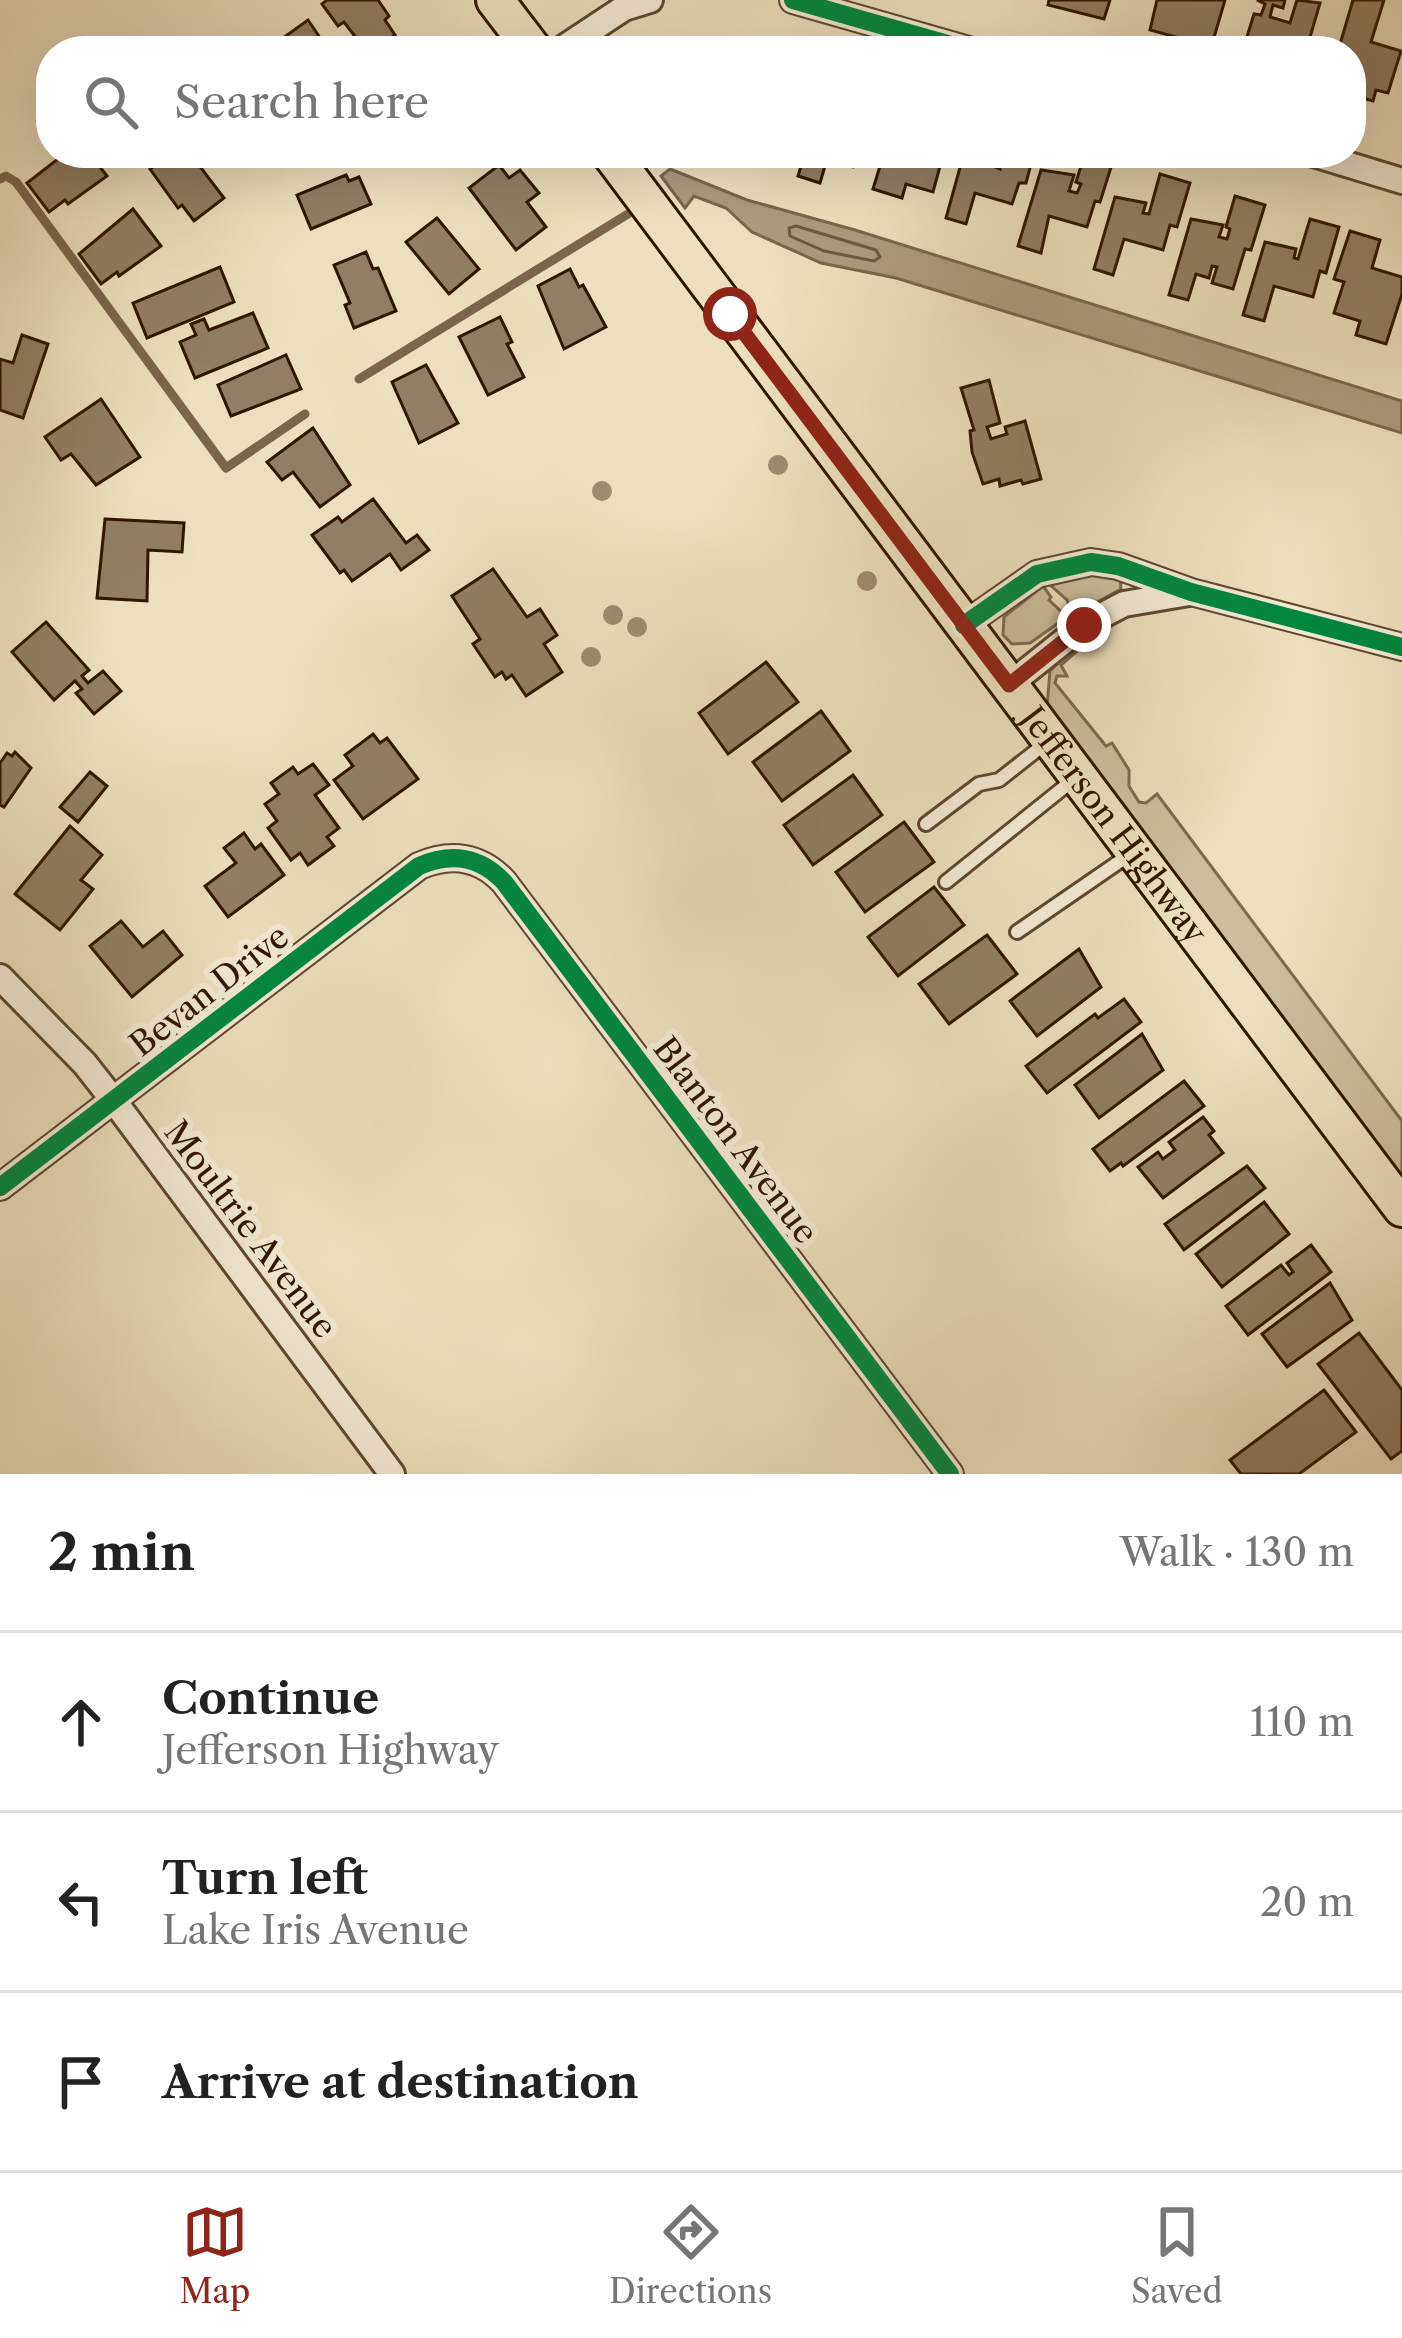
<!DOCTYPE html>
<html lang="en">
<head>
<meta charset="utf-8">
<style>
	:root { --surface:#fff; --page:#f6f6f6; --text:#222; --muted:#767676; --line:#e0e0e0; --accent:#8f2418 }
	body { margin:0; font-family:"Libre Caslon Text",serif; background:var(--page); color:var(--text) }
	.stop { position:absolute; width:36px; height:36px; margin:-27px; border:9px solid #8f2418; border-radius:50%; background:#fff }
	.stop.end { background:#8f2418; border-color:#fff; box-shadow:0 3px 12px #0008 }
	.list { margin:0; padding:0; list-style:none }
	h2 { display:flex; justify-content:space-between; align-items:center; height:156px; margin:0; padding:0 48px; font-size:51px }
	h2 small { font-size:39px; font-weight:400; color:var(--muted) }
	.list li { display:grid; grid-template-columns:78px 1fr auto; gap:36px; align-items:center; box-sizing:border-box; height:180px; padding:0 48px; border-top:3px solid var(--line) }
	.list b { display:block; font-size:45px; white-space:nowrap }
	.list p { margin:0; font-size:39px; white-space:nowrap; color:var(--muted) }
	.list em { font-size:39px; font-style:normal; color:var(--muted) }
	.icon { flex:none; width:66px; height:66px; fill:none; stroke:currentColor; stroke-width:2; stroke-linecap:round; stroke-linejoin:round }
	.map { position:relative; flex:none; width:1402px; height:1474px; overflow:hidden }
	.search { position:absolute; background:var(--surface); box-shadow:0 12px 48px #0002; left:36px; right:36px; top:36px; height:132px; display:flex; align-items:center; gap:30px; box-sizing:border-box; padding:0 42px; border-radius:48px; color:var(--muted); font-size:45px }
	.sheet { height:696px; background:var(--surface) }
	nav { display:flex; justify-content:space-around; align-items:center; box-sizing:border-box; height:168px; border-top:3px solid var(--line); background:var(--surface); font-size:33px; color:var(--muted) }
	nav a { display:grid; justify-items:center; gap:6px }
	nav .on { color:var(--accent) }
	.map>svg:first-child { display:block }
</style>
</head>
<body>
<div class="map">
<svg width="1402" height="1474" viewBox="0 0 1402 1474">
	<rect width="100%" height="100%" fill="#eddfbd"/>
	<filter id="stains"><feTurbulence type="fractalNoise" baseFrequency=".00167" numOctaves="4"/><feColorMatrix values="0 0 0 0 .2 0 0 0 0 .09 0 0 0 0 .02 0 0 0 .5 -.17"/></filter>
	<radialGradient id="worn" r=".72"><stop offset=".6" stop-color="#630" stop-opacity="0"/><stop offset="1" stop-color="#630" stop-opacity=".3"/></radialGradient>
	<g fill="#cdbd9d" stroke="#7e694e" stroke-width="3">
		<path d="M1089,572L1120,577L1121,589L1073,615L1067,600L1049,584Z"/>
		<path d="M1043,586L1051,597L1049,600L1067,617L1030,643L1012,644L1003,635L1004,617Z"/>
		<path d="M1073,648L1076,652L1061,665L1067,676H1057L1055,683L1106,746L1112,743L1129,770V786L1139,802L1146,803L1157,794L1402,1121V1183L1047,707L1050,671Z"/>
	</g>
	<path fill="#ad9a7d" stroke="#7b654b" stroke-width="3" d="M670,169L747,200L855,230L1402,401V433L896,278L821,263L752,232L726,208L694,196L685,208L661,176Z"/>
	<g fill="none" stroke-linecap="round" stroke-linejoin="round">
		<path stroke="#6e583e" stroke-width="3" d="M796,226L876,250L880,257L874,261L824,251L790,236L789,228Z"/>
		<g stroke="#7b654b" stroke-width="9">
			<path d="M0,179L6,176L16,182L226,468L305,414"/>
			<path d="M359,379L641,206"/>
		</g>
	</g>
	<g fill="#927e62" stroke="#301500" stroke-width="3">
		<path d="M327,0H378L389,16L385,20L395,35L373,51H366L344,22L338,26L322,4Z"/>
		<path d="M1049,0H1110L1104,19L1048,5Z"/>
		<path d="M1157,0H1225L1210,51L1175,42L1176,37L1150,30Z"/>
		<path d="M1257,0H1285L1283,8L1273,5L1270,17L1290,23L1297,0L1320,3L1306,51H1250L1252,42L1246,40L1254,14L1261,15L1265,4Z"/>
		<path d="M1353,0H1384L1371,42L1401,51L1388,93L1376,90L1373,101L1351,95V51H1338Z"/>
		<path d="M308,20L329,51H257L274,39L276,43Z"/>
		<path d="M58,153H89L107,176L68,204L65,200L49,212L27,183L58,159Z"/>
		<path d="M172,153H197L206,165L201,168L224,198L194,221L182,205L178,208L150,169Z"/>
		<path d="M805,153H870L869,156L858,153L853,167L827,159L820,183L798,176Z"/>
		<path d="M884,153H954L951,161L942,159L933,192L906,184L902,198L873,189Z"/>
		<path d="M964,153L993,155L995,167L1000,169L1001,153H1034L1026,183H1019L1012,204L975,193L966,224L946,218Z"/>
		<path d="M1085,153L1113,161L1100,202L1095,201L1087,227L1049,216L1041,253L1018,246L1041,170L1074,175L1069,191L1077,193L1081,184L1076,182Z"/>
		<path d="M499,165L509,178L520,170L539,193L527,202L546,227L516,250L469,188Z"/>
		<path d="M1160,174L1190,183L1177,227L1170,225L1163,250L1124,239L1113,275L1094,269L1115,197L1146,203L1143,213L1149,214Z"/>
		<path d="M346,175L349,181L359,177L371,204L311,229L297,195Z"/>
		<path d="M1235,196L1265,205L1251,250L1245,249L1233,289L1212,283L1217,267L1212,266L1209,278L1196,274L1188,300L1169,295L1191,219L1223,225L1219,237L1227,239L1230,229L1226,227Z"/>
		<path d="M133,209L161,246L119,276L117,272L101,284L79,254Z"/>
		<path d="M437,218L479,269L449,294L406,242Z"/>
		<path d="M1310,219L1339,227L1326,273L1320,271L1313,297L1274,286L1264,321L1243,315L1265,242L1296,249L1294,258L1298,259Z"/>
		<path d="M1350,231L1380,240L1372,268L1402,277V294L1386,344L1356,335L1360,321L1334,313L1344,282L1334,279Z"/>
		<path d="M366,252L373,269L378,268L396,311L354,328L345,305L350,303L334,265Z"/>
		<path d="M220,267L234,302L147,338L133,303Z"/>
		<path d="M570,269L579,287L583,285L606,327L564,349L538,286Z"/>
		<path d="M253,313L268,348L195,378L180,342L196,335L191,324L204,319L209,330Z"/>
		<path d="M500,317L512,342L507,344L524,377L488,395L459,337Z"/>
		<path d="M22,335L48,344L23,418L0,410V359L13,363Z"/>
		<path d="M286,355L301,389L231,416L218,385Z"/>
		<path d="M426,365L458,423L419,443L392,382Z"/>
		<path d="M989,380L1000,423L987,427L991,439L1007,434L1005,427L1025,421L1041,479L1023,484L1021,480L1000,486L999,479L983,484L972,452L970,431L974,430L961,388Z"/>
		<path d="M101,399L140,457L96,485L71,454L61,460L45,437Z"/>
		<path d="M313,428L350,485L320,507L293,472L282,480L267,462Z"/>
		<path d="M373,499L406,543L417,535L429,550L401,570L390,554L352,581L344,570L340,573L312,535L338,517L342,522Z"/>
		<path d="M105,519L184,523L182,552L148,550L147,601L97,598Z"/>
		<path d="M493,569L527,617L540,609L557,635L544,644L562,672L526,696L512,675L506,679L502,672L495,677L473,644L480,639L452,596Z"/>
		<path d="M46,622L89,670L82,676L88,683L103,671L121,691L94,714L76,693L82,689L75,681L54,700L12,652Z"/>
		<path d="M766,662L798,702L728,754L699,713Z"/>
		<path d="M821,711L850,751L782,801L753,762Z"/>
		<path d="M373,734L380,743L387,738L418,779L363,819L334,780L353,766L345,755Z"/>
		<path d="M15,752L31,768L4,807L0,805V763L7,753L12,756Z"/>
		<path d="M313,764L329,785L315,795L339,828L327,837L334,846L308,865L300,853L291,860L268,828L277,821L265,804L279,794L271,783L293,767L298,774Z"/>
		<path d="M90,772L107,786L78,822L60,807Z"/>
		<path d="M853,775L882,815L813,865L784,825Z"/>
		<path d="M904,822L934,862L865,912L836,872Z"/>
		<path d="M70,826L102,855L81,880L93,889L60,930L15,894Z"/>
		<path d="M244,833L255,849L261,844L284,875L228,917L205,886L236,863L224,848Z"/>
		<path d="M934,887L964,925L898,976L868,937Z"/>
		<path d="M121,921L143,947L163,931L182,955L132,997L90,946Z"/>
		<path d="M987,935L1017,974L949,1024L919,984Z"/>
		<path d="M1079,949L1101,987L1037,1036L1010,1001Z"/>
		<path d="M1124,999L1141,1022L1047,1093L1026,1066L1095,1014L1098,1018Z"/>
		<path d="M1142,1034L1163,1070L1099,1118L1075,1085Z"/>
		<path d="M1184,1081L1204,1106L1123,1166L1121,1163L1110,1171L1093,1149Z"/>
		<path d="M1203,1117L1214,1131L1209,1135L1223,1153L1163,1198L1138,1167L1158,1152L1163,1159L1175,1150L1169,1142Z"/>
		<path d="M1247,1166L1265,1188L1184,1250L1165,1224Z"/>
		<path d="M1264,1202L1289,1234L1222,1287L1196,1254Z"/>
		<path d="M1311,1245L1331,1272L1248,1335L1226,1306L1281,1265L1289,1275L1293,1272L1287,1263Z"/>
		<path d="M1330,1283L1352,1320L1287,1367L1262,1334Z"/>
		<path d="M1359,1333L1402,1390V1451L1391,1459L1318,1364Z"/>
		<path d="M1324,1390L1356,1432L1299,1474H1241L1230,1460Z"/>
	</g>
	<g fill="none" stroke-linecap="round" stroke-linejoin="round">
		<g stroke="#5f482f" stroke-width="18">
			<g id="service">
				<path d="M926,824L979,784L999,780L1046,743"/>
				<path d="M946,882L1073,780"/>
				<path d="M1017,932L1129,855"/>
			</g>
		</g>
		<g stroke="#5f482f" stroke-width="30">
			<g id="minor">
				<path d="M793,0L972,51"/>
				<path d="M559,51L624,8L650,0"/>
				<path d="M1310,153L1402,181"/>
				<path d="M964,625L1037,574L1091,562L1118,566L1191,592L1402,647"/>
				<path d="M1009,685L1084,625L1124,604L1189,593"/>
				<path d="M0,977L85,1064L114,1101L392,1474"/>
				<path d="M0,1187L419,866C451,852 480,856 504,882L950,1474"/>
			</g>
		</g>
		<g stroke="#301500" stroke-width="42">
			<g id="primary">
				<path d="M495,0L534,51"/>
				<path id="s1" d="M610,153L1402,1208"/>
			</g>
		</g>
		<use href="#service" stroke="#f3ead4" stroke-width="12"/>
		<use href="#minor" stroke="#f3ead4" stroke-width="24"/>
		<use href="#primary" stroke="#eddfbd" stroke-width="36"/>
		<g stroke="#f3ead4" stroke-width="26">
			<g id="cycleway">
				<path d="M793,0L972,51"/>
				<path d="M964,625L1037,574L1091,562L1118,566L1191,592L1402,647"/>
				<path d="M0,1187L419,866C451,852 480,856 504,882L950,1474"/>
			</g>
		</g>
		<use href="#cycleway" stroke="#00873e" stroke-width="18"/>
	</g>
	<g fill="#9f8b6f">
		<circle cx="778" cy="465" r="10"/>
		<circle cx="602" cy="491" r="10"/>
		<circle cx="867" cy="581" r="10"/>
		<circle cx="613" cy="615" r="10"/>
		<circle cx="637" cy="627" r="10"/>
		<circle cx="591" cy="657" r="10"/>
	</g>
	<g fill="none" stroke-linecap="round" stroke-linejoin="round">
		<path stroke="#8f2418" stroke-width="15" d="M730,314L1009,685L1084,625"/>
	</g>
	<g text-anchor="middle" stroke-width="12" stroke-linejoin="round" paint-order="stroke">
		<g font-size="33" fill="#301500" stroke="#f3ead4">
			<text dy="12" stroke="none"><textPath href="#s1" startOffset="840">Jefferson Highway</textPath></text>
			<text transform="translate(209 990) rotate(-38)" y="12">Bevan Drive</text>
			<text transform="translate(736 1140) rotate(53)" y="12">Blanton Avenue</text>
			<text transform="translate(251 1229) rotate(53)" y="12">Moultrie Avenue</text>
		</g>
	</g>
	<rect width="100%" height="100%" filter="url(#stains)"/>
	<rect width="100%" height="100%" fill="url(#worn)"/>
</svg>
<div class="stop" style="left:730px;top:314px"></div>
<div class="stop end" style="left:1084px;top:625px"></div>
<div class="search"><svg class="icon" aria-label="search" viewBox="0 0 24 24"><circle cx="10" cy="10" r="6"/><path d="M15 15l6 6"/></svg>Search here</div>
</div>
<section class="sheet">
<h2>2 min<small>Walk · 130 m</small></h2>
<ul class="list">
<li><svg class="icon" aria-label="ahead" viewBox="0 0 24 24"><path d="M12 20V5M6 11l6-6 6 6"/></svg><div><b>Continue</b><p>Jefferson Highway</p></div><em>110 m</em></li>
<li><svg class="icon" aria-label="left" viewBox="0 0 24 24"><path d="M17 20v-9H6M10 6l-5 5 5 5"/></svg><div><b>Turn left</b><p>Lake Iris Avenue</p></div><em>20 m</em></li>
<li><svg class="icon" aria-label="arrive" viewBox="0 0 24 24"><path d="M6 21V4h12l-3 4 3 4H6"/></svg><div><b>Arrive at destination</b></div></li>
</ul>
</section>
<nav>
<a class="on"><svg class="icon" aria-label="map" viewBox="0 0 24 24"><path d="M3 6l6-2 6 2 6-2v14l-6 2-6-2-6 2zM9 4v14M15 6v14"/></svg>Map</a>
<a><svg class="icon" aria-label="directions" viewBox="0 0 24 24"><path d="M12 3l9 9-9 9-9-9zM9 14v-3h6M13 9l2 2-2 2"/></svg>Directions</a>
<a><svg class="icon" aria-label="saved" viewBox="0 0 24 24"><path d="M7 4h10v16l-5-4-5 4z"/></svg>Saved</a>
</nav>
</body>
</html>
